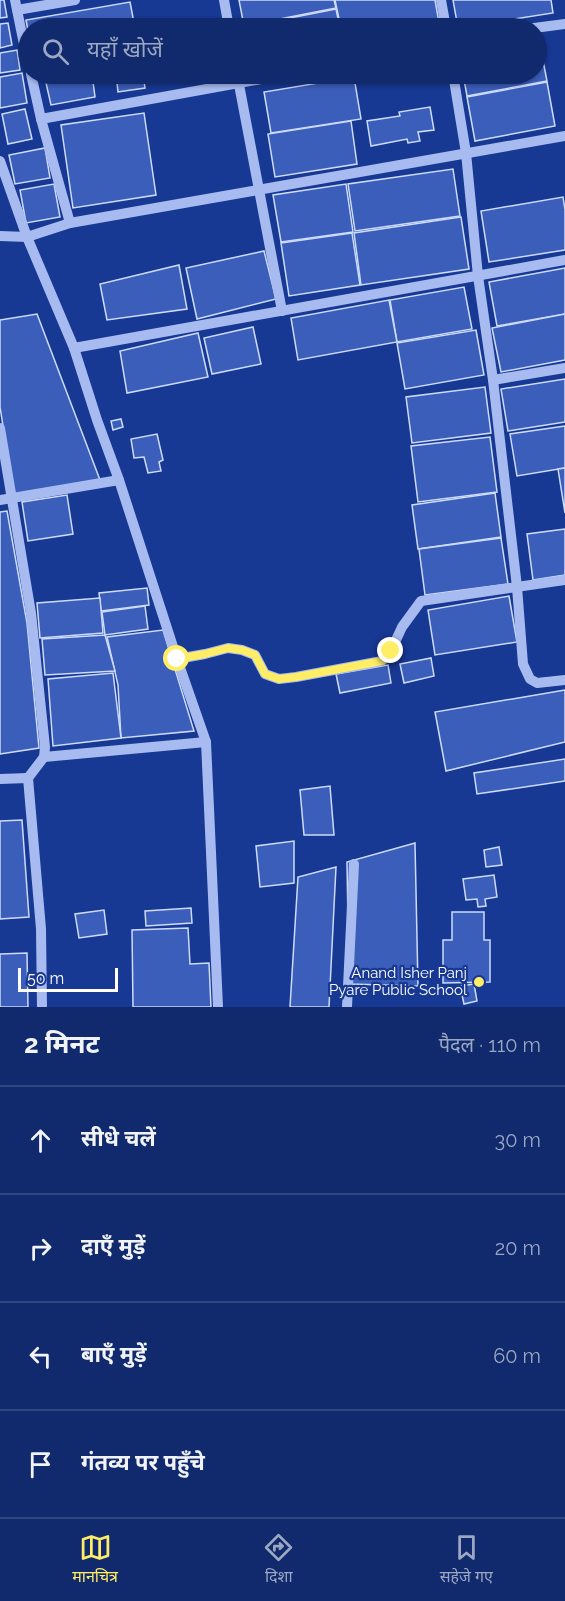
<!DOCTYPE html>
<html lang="hi">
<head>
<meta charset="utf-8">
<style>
	:root { --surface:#112a6e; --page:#1a3273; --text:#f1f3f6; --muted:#9ca7c2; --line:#304681; --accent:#ffed66 }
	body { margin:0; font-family:Raleway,"Noto Sans Devanagari",sans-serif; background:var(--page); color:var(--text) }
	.scale { position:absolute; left:18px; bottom:15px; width:100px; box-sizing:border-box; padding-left:6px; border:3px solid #fff; border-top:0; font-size:16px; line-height:21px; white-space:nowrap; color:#fff; -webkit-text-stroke:4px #173893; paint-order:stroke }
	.stop { position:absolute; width:18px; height:18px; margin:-14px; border:4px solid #ffed66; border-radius:50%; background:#fff }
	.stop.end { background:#ffed66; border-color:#fff; box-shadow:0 2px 6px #0008 }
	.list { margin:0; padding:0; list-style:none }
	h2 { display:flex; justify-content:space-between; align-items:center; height:78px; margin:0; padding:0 24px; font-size:26px }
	h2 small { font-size:20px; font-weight:400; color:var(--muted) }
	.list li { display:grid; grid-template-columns:39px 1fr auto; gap:18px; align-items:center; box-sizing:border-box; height:108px; padding:0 24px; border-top:2px solid var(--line) }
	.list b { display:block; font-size:22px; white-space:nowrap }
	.list em { font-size:20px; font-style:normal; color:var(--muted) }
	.icon { flex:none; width:33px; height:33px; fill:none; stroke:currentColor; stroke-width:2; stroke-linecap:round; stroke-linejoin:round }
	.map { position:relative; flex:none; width:565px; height:1007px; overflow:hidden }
	.search { position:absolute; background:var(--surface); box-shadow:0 2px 4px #0004; left:18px; right:18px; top:18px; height:66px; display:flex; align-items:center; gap:15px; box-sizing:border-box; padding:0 21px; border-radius:33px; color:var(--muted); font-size:22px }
	.sheet { height:510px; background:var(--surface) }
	nav { display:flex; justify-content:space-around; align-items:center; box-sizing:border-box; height:84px; border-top:2px solid var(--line); background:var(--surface); font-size:16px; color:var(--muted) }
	nav a { display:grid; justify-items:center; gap:3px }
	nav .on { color:var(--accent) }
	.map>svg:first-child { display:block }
</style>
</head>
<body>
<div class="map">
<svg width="565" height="1007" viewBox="0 0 565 1007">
	<rect width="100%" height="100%" fill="#173893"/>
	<g fill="#3b5eba" stroke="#cddbfc" stroke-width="1.5">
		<path d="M0,0H4L7,17L0,18Z"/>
		<path d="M239,0H334L336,8L244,26Z"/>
		<path d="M335,0H435L440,28H341Z"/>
		<path d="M453,0H551L553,13L458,28Z"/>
		<path d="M130,2L135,28H28V31L26,20Z"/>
		<path d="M336,9L340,28H243V27Z"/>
		<path d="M8,23L12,45L0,48V24Z"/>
		<path d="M538,35L547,81L467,96L463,74H536V36Z"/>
		<path d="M17,50L20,70L0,73V53Z"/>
		<path d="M22,73L27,103L0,108V77Z"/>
		<path d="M44,74H92L95,97L51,105Z"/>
		<path d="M116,74H143L145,88L118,92Z"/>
		<path d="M354,77L361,119L271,133L264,92Z"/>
		<path d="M547,82L555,126L475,141L467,97Z"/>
		<path d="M430,107L434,130L418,132L420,141L408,143L407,139L371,146L367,121L400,116L399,112Z"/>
		<path d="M25,109L32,139L8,144L2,114Z"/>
		<path d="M144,113L156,195L73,208L61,125Z"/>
		<path d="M351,121L357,164L275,177L268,134Z"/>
		<path d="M45,148L50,178L15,184L9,155Z"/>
		<path d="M453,169L460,216L355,231L348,184Z"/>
		<path d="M54,184L60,217L26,223L20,190Z"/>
		<path d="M346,184L353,232L281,242L273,195Z"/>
		<path d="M563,197L565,210V250L489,262L481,211Z"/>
		<path d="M461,217L469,269L361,285L354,233Z"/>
		<path d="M352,233L360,285L289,296L281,243Z"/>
		<path d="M264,251L276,299L197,319L186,268Z"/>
		<path d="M179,265L187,309L107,320L100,284Z"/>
		<path d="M565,268V314L497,326L489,282Z"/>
		<path d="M464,287L472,329L397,342L390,300Z"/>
		<path d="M389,300L397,342L298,360L291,318Z"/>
		<path d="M37,314L100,480L14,494L0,407V320Z"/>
		<path d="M565,314V360L501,372L492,328Z"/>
		<path d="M253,327L261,364L212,374L204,338Z"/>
		<path d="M476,330L484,375L405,389L397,343Z"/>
		<path d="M198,333L208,377L127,393L120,351Z"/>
		<path d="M565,379V422L508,431L501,389Z"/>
		<path d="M485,387L491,433L412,443L406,397Z"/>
		<path d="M121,419L123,427L113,430L111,421Z"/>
		<path d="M565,426V468L517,476L510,434Z"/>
		<path d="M157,434L163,460L159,462L161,471L148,473L144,457L134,458L131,439Z"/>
		<path d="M490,437L497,492L418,502L411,446Z"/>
		<path d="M565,468V513L558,469Z"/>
		<path d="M495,493L501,537L418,549L412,505Z"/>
		<path d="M67,495L73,534L28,541L22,502Z"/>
		<path d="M7,511L27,623L39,748L0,754V512Z"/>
		<path d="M565,529V575L533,580L527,534Z"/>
		<path d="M501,538L508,584L425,595L419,549Z"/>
		<path d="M147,588L149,605L101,611L99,593Z"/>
		<path d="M509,596L517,642L435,655L428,610Z"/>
		<path d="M100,598L103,633L40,638L37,603Z"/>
		<path d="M145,606L148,629L105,635L102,612Z"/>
		<path d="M163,630L194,731L121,738L118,685L107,637Z"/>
		<path d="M105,635L115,671L45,675L42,639Z"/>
		<path d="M431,658L434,676L404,683L400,664Z"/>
		<path d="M388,665L391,683L340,693L336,674Z"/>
		<path d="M113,673L121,738L53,746L48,679Z"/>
		<path d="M565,690V742L446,771L435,712Z"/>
		<path d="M565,759V781L477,794L474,773Z"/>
		<path d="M330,786L334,835H304L300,790Z"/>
		<path d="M22,820L29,917L0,919V821Z"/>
		<path d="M294,841V883L260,887L256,846Z"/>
		<path d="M415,843L418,986L349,984L347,862Z"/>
		<path d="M499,847L502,865L486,867L484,850Z"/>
		<path d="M336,867L329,1007H290L298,877Z"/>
		<path d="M494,875L497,897L485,899L486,906L478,907L477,899L466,900L463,879Z"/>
		<path d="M191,908L192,923L146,926L145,911Z"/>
		<path d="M104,910L107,934L79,938L75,914Z"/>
		<path d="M452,912H484V940H490V982L443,983V940H452Z"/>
		<path d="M188,928L190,964L209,963L211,1007H133L132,930Z"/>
		<path d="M27,953L28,1007H0V954Z"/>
		<path d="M474,984L477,1001L464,1004L460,986Z"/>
	</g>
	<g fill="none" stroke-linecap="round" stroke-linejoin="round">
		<g stroke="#a7bbf0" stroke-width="10">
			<path d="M15,0L28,64"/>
			<path d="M224,0L229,28"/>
			<path d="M441,0L446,28"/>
			<path d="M17,10L75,0"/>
			<path d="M534,28L565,24"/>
			<path d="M31,74L41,119L70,223"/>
			<path d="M237,74L282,311"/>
			<path d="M453,74L466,153L478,276L493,380L517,587L523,664L530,679L537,683L565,680"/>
			<path d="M41,119L289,74"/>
			<path d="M0,161L27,237L74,348L97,420L119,480L177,659L206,742L218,1007"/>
			<path d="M0,236L27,237L70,223L565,136"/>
			<path d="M74,348L565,260"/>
			<path d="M493,380L565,368"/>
			<path d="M0,428L31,613L45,747L44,757L28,778L41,929L42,1007"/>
			<path d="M0,500L119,480"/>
			<path d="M177,659L205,654L228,648L242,650L255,655L265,674L279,679L296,677L382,661L391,651L402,627L421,601L565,580"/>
			<path d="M44,757L206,742"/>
			<path d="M0,779L28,778"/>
			<path d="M347,1007L354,864"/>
		</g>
	</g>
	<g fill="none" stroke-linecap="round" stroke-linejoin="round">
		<path stroke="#ffed66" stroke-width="8" d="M177,659L205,654L228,648L242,650L255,655L265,674L279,679L296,677L382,661L391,651"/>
	</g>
	<circle fill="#ffed66" stroke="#173893" stroke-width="2" cx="479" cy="982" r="6"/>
	<g text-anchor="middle" stroke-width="4.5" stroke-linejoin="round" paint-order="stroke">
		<g font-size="15" fill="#fff" stroke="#173893" text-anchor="end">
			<text x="467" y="978">Anand Isher Panj<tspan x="467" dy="17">Pyare Public School</tspan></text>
		</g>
	</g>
</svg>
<div class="scale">50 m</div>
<div class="stop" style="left:177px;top:659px"></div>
<div class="stop end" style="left:391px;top:651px"></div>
<div class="search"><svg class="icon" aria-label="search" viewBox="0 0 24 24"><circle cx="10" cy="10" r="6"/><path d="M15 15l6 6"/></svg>यहाँ खोजें</div>
</div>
<section class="sheet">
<h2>2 मिनट<small>पैदल · 110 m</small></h2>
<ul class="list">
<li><svg class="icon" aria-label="ahead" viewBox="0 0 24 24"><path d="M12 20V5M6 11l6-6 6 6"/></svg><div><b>सीधे चलें</b></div><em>30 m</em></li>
<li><svg class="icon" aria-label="right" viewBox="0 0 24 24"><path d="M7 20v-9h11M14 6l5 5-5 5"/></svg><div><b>दाएँ मुड़ें</b></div><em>20 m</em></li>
<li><svg class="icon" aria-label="left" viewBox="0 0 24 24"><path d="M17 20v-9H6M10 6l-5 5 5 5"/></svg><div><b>बाएँ मुड़ें</b></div><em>60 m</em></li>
<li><svg class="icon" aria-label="arrive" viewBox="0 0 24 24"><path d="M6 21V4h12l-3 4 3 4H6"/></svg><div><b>गंतव्य पर पहुँचे</b></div></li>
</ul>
</section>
<nav>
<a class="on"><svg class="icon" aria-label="map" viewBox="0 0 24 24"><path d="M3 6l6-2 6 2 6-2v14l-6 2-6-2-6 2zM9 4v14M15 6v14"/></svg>मानचित्र</a>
<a><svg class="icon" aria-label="directions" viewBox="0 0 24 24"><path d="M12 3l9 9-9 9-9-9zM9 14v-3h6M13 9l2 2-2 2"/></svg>दिशा</a>
<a><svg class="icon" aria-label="saved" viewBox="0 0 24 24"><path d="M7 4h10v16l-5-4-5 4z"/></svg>सहेजे गए</a>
</nav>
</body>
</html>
